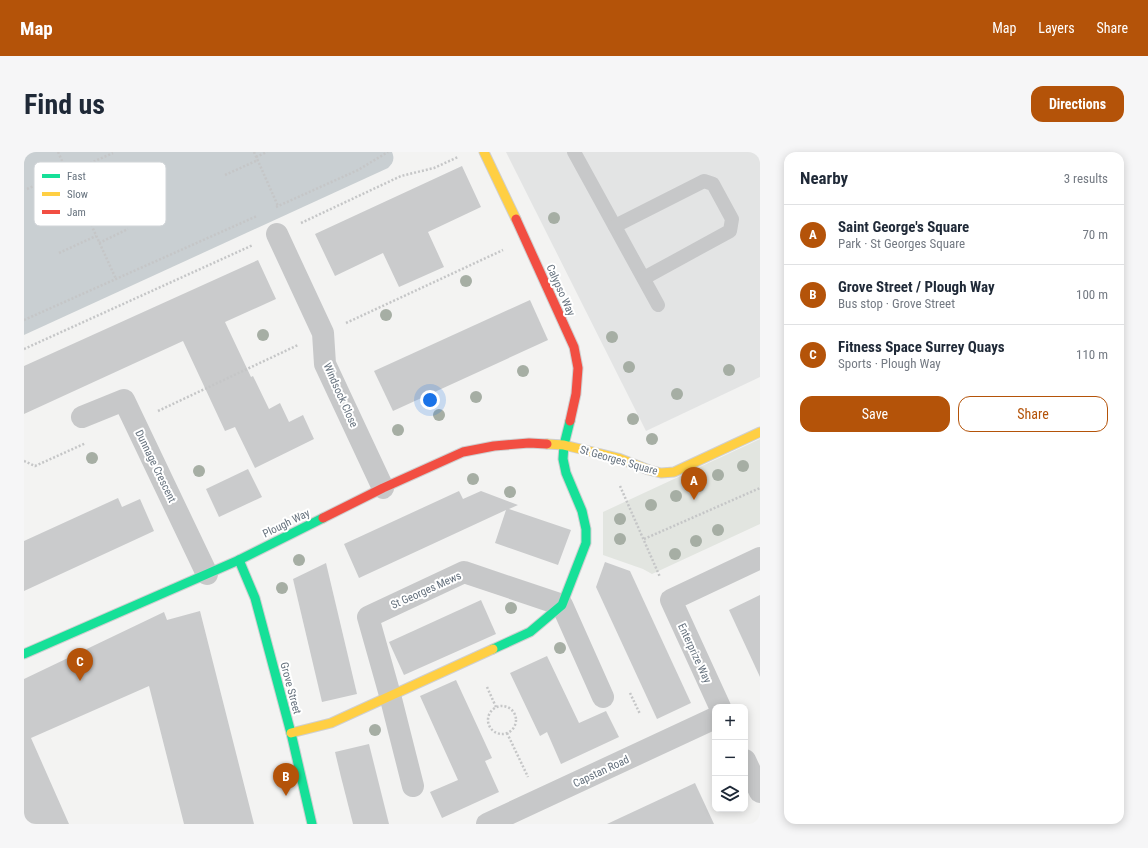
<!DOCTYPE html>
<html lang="en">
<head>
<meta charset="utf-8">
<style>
	:root { --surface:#fff; --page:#f6f6f7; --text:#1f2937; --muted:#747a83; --line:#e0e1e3; --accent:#b45309 }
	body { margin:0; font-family:"Roboto Condensed",sans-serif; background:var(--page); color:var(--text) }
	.controls { position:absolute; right:12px; bottom:12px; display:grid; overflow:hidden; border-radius:8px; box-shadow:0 2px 10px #0003 }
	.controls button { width:36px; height:36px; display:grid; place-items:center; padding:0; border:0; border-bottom:1px solid var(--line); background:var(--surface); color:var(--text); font:20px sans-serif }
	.you { position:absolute; left:406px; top:248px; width:14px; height:14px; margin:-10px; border:3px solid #fff; border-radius:50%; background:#1a73e8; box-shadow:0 0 0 6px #1a73e833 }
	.badge { display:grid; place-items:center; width:26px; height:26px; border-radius:50%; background:var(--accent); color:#fff; font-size:13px; font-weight:700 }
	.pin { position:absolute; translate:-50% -33px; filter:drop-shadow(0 1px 2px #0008) }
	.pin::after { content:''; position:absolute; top:21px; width:14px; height:12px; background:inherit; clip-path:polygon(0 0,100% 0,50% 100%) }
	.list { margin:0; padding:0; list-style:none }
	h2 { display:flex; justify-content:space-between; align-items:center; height:52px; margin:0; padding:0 16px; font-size:17px }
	h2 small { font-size:13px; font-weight:400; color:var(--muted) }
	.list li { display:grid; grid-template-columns:26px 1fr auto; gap:12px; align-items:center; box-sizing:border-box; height:60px; padding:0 16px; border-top:1px solid var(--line) }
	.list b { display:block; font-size:15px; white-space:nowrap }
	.list p { margin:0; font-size:13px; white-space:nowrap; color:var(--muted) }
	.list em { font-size:13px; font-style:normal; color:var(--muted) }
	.actions { display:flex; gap:8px; padding:12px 16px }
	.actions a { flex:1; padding:9px 0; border:1px solid var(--accent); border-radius:12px; text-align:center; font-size:14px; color:var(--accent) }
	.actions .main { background:var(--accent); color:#fff }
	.icon { flex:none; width:22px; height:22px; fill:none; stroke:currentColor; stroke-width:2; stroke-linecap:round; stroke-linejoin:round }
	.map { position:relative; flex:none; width:736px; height:672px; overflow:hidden; border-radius:12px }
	header { display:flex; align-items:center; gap:24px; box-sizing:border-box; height:56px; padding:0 20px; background:var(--accent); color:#fff }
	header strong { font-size:19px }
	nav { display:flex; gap:22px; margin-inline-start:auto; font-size:14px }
	.intro { display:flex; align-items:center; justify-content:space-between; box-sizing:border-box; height:96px; padding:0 24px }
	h1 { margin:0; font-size:28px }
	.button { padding:10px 18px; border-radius:12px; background:var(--accent); color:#fff; font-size:14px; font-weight:700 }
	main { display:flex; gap:24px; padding:0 24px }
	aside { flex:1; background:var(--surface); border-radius:12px; box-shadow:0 2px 10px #0003 }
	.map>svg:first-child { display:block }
</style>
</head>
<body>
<header>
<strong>Map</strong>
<nav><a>Map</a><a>Layers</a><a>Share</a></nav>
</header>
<div class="intro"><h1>Find us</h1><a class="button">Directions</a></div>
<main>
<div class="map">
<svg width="736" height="672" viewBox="0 0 736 672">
	<rect width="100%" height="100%" fill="#f3f3f2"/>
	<path fill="#e3e4e4" d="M482,0H736V225L622,279Z"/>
	<path fill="#e2e5e0" d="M736,287V372L628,422L619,417L579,403V360Z"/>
	<path fill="#c9cfd2" d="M0,0H368C371,7 369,11 364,16L0,183Z"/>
	<g fill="#cacbcc">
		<path d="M438,14L457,55L404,80L420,115L375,135L359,101L311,124L291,82Z"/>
		<path d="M234,108L252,147L201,170L227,225L229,224L245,257L256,251L265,270L279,263L290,287L231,316L211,275L201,279L159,189L0,262V214Z"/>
		<path d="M506,148L524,188L369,259L350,219Z"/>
		<path d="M224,317L238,345L195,365L182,337Z"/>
		<path d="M435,339L439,347L457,339L494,353L485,357L547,378L534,413L471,391L482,358L335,426L320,392Z"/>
		<path d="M94,346L98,355L116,347L130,379L0,439V389Z"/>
		<path d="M581,410L606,419L667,551L633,567L572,435Z"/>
		<path d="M302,411L333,542L298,550L269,427Z"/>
		<path d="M736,443V525L705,458Z"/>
		<path d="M457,448L472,482L380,523L365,490Z"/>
		<path d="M176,459L230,672H160L125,534L7,586L45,672H0V527L140,460L143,468Z"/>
		<path d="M523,504L555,571L582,559L595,585L537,612L523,580L516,584L486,521Z"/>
		<path d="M432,528L468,606L461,609L475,640L418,666L406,640L434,628L396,544Z"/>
		<path d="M345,592L365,672H329L317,625L311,600Z"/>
		<path d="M671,631L690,672H583Z"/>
	</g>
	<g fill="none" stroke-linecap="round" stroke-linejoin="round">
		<g stroke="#cfcfd0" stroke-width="11">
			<g id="fast">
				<path d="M215,408L231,446L267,581L288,672"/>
				<path d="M469,497L506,480L538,453L562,391V377L558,359L542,321L539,307L540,293L546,269"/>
				<path d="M0,502L215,408L299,366"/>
			</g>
		</g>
		<g stroke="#cfcfd0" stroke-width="11">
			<g id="slow">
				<path d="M460,0L492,67"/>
				<path d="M523,292L540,293L594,306L625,318L637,321L650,320L736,280"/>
				<path d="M267,581L307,571L469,497"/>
			</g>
		</g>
		<g stroke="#cfcfd0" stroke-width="11">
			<g id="jam">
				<path d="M492,67L550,195L554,216L552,242L546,269"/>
				<path d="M299,366L359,336L439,300L470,294L505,291L523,292"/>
			</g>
		</g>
		<g stroke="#c5c6c7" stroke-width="2.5" stroke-dasharray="2 2" stroke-linecap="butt">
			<path d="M0,0H1"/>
			<path d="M34,0L92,127"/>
			<path d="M230,0L254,54"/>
			<path d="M232,5L243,0"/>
			<path d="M44,21L89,1"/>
			<path d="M201,23L234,8"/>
			<path d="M3,37L43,19"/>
			<path d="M252,55L334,18L364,0"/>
			<path d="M61,59L106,38"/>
			<path d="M20,70L58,53"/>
			<path d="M277,71L377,24L410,16L434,5"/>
			<path d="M75,91L104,77"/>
			<path d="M35,101L72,84"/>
			<path d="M0,168L233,64"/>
			<path d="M322,171L479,98"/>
			<path d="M0,197L229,93"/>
			<path d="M134,259L274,193"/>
			<path d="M0,309L11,314L62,291"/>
			<path d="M596,334L636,425"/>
			<path d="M620,387L736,336"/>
			<path d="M463,535L472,555"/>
			<path d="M606,541L616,562"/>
			<circle cx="478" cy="568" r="14"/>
			<path d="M483,581L504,625"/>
		</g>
		<g stroke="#c7c8c9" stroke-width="14">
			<path d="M550,0L634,153"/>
			<path d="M591,74L680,29L689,32L708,67L706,79L620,126"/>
		</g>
		<g stroke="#c7c8c9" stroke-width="22">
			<path d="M253,82L299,181L301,212L359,336"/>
			<path d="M58,265L100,248L183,422"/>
			<path d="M696,555L647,448L736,406"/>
			<path d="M721,608L736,640"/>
			<path d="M389,634L366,543L344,465L440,420L538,453L579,545"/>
			<path d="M463,672L691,566"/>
		</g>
		<use href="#fast" stroke="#16e098" stroke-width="9"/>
		<use href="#slow" stroke="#ffcf43" stroke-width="9"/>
		<use href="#jam" stroke="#f24e42" stroke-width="9"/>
	</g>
	<g fill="#a6aea4">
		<circle cx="530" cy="66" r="6"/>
		<circle cx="442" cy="129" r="6"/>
		<circle cx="362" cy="163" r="6"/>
		<circle cx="239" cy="183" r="6"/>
		<circle cx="588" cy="185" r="6"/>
		<circle cx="605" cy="215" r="6"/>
		<circle cx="705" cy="218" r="6"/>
		<circle cx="499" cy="219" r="6"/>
		<circle cx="653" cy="242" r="6"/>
		<circle cx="452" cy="245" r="6"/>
		<circle cx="415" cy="263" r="6"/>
		<circle cx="609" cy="267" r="6"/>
		<circle cx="374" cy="278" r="6"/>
		<circle cx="628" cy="287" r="6"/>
		<circle cx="68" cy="306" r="6"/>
		<circle cx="719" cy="314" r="6"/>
		<circle cx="175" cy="319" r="6"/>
		<circle cx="694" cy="323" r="6"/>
		<circle cx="449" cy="327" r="6"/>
		<circle cx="675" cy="334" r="6"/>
		<circle cx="486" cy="340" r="6"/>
		<circle cx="652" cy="344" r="6"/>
		<circle cx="627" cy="353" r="6"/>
		<circle cx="596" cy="367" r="6"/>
		<circle cx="694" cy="378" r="6"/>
		<circle cx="596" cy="387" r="6"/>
		<circle cx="672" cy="389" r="6"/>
		<circle cx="651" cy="402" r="6"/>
		<circle cx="275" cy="408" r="6"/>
		<circle cx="258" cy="436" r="6"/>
		<circle cx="487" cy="456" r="6"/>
		<circle cx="536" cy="496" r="6"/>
		<circle cx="351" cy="578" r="6"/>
	</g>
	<g text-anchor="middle" stroke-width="4" stroke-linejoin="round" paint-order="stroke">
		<g font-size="11" fill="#66727e" stroke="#fff">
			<text transform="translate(537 138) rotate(66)" y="4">Calypso Way</text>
			<text transform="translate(317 243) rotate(66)" y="4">Windsock Close</text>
			<text transform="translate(595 308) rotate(16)" y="4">St Georges Square</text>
			<text transform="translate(132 314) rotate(64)" y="4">Dunnage Crescent</text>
			<text transform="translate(262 371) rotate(-26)" y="4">Plough Way</text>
			<text transform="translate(402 438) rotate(-24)" y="4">St Georges Mews</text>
			<text transform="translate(671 501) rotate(65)" y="4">Enterprize Way</text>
			<text transform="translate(267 536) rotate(75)" y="4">Grove Street</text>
			<text transform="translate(577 619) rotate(-25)" y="4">Capstan Road</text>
		</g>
	</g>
	<rect x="10" y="10" width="132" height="64" rx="6" fill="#fff" stroke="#d1d5d8" stroke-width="1"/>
	<rect x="18" y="22" width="18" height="4" fill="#16e098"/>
	<rect x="18" y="40" width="18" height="4" fill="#ffcf43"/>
	<rect x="18" y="58" width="18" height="4" fill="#f24e42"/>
	<g font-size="11" fill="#66727e">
		<text x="43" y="28">Fast</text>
		<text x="43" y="46">Slow</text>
		<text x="43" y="64">Jam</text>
	</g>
</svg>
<div class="controls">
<button>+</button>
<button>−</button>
<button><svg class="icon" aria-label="layers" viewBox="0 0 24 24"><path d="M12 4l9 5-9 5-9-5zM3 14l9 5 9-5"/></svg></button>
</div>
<div class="you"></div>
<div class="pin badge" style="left:670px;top:348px">A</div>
<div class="pin badge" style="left:262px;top:644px">B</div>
<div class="pin badge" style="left:56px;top:529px">C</div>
</div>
<aside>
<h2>Nearby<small>3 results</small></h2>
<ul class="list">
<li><span class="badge">A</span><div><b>Saint George's Square</b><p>Park · St Georges Square</p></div><em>70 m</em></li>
<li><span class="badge">B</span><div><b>Grove Street / Plough Way</b><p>Bus stop · Grove Street</p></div><em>100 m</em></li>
<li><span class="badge">C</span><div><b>Fitness Space Surrey Quays</b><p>Sports · Plough Way</p></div><em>110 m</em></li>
</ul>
<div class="actions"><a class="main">Save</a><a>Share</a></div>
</aside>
</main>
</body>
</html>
